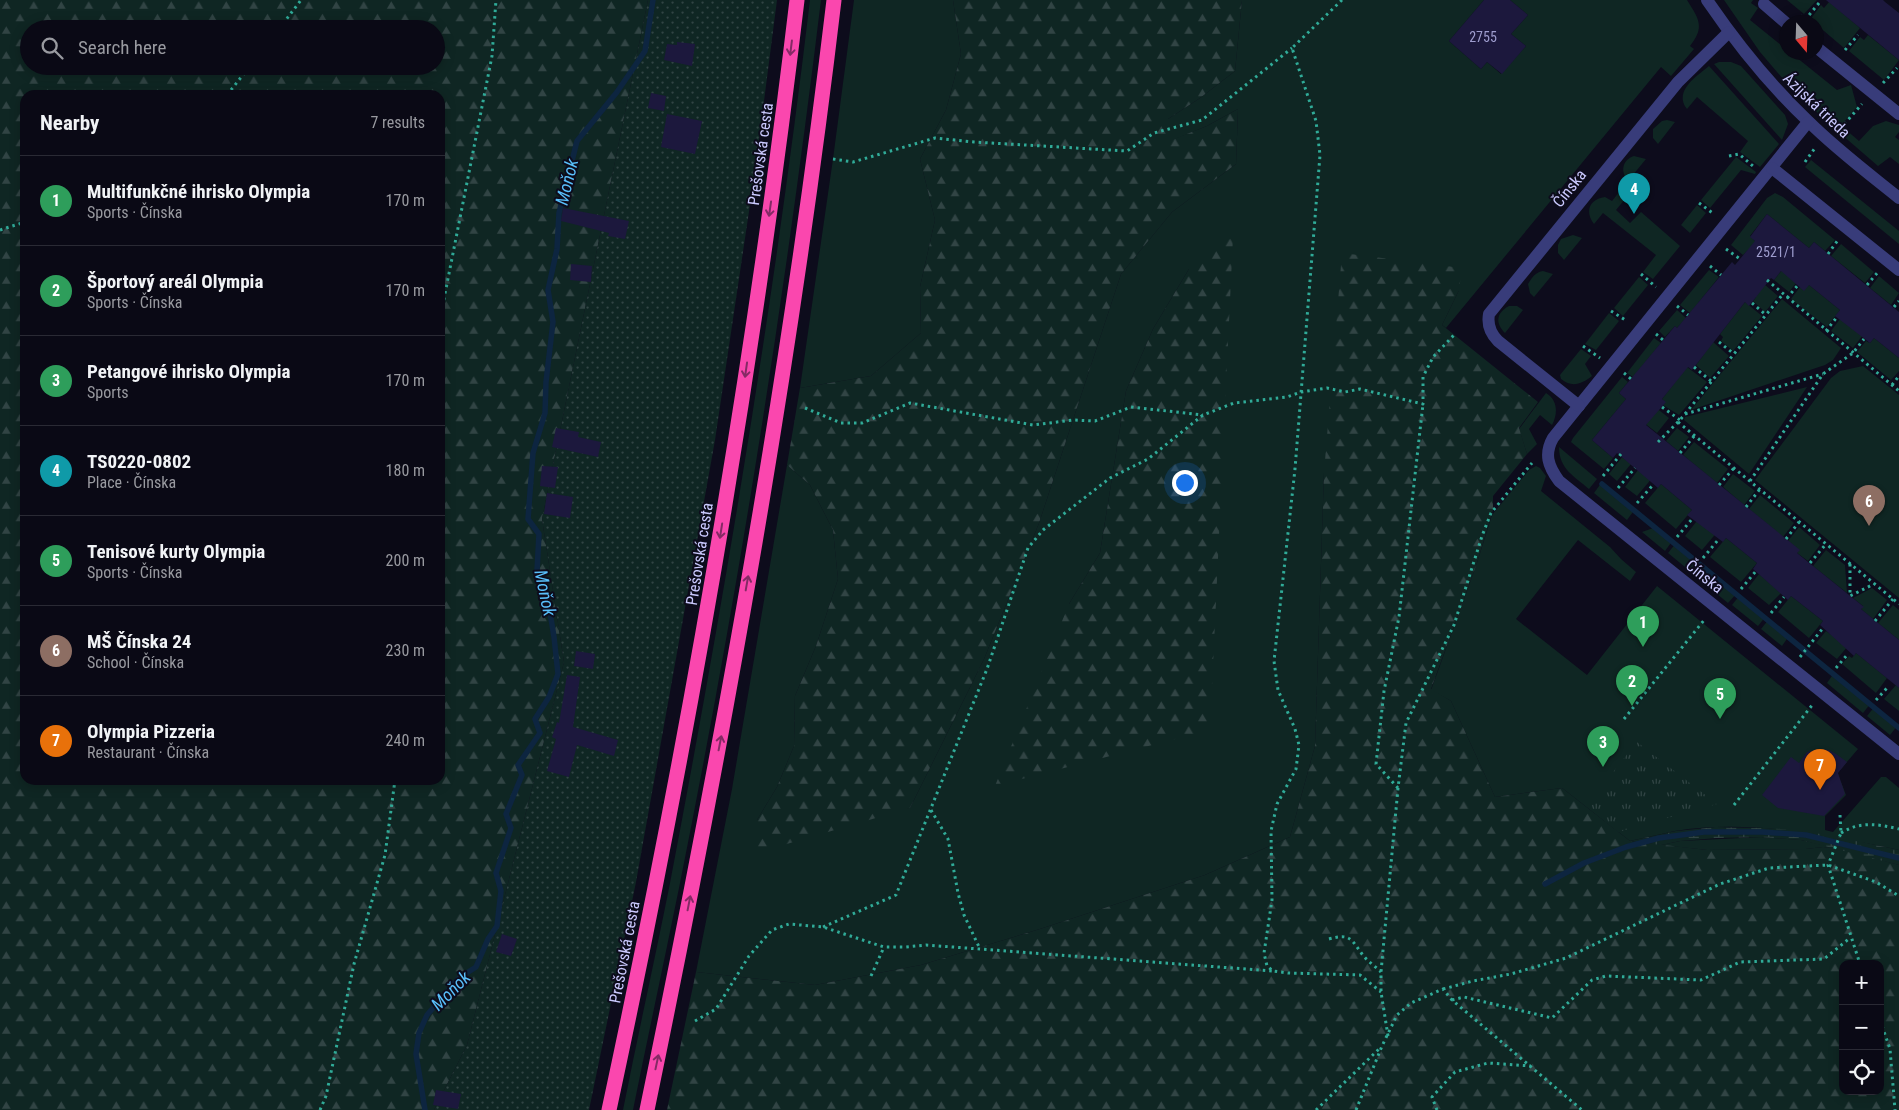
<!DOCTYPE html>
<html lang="en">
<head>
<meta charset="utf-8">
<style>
	:root { --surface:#0a0915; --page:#181722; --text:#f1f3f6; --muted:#999aa0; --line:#2a2a34; --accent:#ea580c }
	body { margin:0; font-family:"Roboto Condensed",sans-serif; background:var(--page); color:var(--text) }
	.controls { position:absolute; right:15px; bottom:15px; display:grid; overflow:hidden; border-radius:10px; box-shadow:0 2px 12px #0003 }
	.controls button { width:45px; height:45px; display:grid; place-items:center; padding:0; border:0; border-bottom:1px solid var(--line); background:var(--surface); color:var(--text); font:25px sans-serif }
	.compass { position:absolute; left:1779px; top:15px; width:45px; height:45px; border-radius:50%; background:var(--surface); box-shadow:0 2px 12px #0003; rotate:161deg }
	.you { position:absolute; left:1184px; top:482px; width:18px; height:18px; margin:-12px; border:4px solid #fff; border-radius:50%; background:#1a73e8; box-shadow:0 0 0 8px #1a73e833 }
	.badge { display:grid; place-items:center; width:32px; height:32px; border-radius:50%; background:var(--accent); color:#fff; font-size:16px; font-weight:700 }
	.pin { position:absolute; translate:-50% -41px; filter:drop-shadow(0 1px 2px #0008) }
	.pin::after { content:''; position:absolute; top:26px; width:18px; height:15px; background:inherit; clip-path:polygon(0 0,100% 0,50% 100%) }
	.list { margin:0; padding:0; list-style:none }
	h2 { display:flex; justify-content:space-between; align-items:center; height:65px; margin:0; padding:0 20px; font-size:21px }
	h2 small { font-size:16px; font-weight:400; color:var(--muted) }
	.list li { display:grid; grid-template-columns:32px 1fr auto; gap:15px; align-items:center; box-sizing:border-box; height:90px; padding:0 20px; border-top:1px solid var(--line) }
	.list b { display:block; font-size:19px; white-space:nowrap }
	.list p { margin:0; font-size:16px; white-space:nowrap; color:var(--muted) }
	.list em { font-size:16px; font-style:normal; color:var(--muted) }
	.icon { flex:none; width:28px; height:28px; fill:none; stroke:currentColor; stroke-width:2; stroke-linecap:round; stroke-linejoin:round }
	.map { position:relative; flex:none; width:1899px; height:1110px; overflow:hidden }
	.search { position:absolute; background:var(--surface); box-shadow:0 2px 12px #0003; left:20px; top:20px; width:425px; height:55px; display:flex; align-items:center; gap:12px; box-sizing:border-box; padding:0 18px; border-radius:28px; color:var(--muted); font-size:19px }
	.panel { position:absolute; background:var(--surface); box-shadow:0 2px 12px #0003; left:20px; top:90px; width:425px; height:695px; border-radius:15px }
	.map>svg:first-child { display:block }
</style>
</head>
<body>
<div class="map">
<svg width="1899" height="1110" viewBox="0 0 1899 1110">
	<defs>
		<pattern id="forest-firs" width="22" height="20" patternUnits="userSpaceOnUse" patternTransform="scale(1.25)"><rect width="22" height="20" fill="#0f2623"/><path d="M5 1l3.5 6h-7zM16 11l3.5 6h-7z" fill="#314444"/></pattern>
		<pattern id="wetland-marsh" width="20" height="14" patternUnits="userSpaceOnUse" patternTransform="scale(1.25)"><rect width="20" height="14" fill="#0f2623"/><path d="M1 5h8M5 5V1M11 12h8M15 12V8" fill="none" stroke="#314444"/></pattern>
		<pattern id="park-tufts" width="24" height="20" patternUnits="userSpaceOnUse" patternTransform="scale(1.25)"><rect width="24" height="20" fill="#0f2623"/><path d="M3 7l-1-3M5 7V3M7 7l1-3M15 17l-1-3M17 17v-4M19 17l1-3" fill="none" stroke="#314444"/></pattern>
		<pattern id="garden-dots" width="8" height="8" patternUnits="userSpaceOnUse" patternTransform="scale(1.25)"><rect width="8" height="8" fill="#0f2623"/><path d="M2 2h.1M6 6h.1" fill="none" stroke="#314444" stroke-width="1.8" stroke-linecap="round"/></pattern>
	</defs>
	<rect width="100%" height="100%" fill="#0d0c1c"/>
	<g fill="#0f2623" fill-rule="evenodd">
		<path d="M810,0H821C785,298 738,595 679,888C664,962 648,1036 633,1110H623C638,1034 655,959 670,883C726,590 775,296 810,0Z"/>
		<path d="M854,0H953L961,54L946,110L920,159L935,220L920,287L921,333L871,376L800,388L833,159Z"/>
		<path d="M1242,0H1484L1449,41L1481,69L1487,62L1501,74L1526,46L1511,34L1528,15L1510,0H1687C1699,19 1705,27 1690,46L1694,49L1671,76L1661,67L1446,328L1442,325L1459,290L1324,473L1315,746L1290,837L1205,875L1040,929L921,965L815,985L696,972L732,789L787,465L810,485L833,530L838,579L816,646L795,696L794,746L777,787L757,820L910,808L984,659L1039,523L1121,274L1172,212L1236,164L1238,109L1207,126L1168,142V119L1200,98L1235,71ZM1189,269L1210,730L1069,604L1100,553L1126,391L1153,329Z"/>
		<path d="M1724,0H1753L1751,3L1758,8L1750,20L1786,49V52L1791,53L1837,90L1851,85L1857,107L1837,130L1795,93L1760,52Z"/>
		<path d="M1787,0H1817L1804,14Z"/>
		<path d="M1829,2L1860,28L1844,48L1817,25L1816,22L1810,20L1821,5L1824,8Z"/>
		<path d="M1868,35L1899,60L1884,80L1849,51L1860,37L1864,40Z"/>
		<path d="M1719,62H1731L1741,66L1785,115L1788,124L1782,140L1714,64Z"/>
		<path d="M1709,66L1779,144L1760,167L1740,152L1748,141L1697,97L1687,109C1673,91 1697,76 1709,66Z"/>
		<path d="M1667,120L1675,122L1658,144L1653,138V129L1662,121Z"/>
		<path d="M1886,121L1899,125V132L1895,137L1899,140V164L1890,157L1878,166L1841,134L1845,129L1859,141L1873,126Z"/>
		<path d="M1634,156L1646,159L1628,181C1620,172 1622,160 1634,156Z"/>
		<path d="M1736,157L1756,172L1755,174L1741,170L1710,208L1701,200Z"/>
		<path d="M1811,160L1899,231V244L1805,167Z"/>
		<path d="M1628,181L1635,187L1616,210L1630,223L1641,212L1680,246L1653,279L1643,272L1656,255L1603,213L1594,224C1584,211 1590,199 1605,197L1612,201Z"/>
		<path d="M1775,193L1783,197L1835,240L1825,251L1814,242L1809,248L1767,214L1750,236L1756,242L1743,255L1731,245L1767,198Z"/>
		<path d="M1697,205L1706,213L1690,233L1681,225Z"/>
		<path d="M1573,235L1582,238L1564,260L1558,253V245L1561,239Z"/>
		<path d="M1841,244L1874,272L1865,283L1831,256Z"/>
		<path d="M1785,266L1800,278L1789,292L1774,280Z"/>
		<path d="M1709,270L1719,277L1690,313L1680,305Z"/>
		<path d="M1543,271L1553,274L1534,297L1530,293L1528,284C1532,277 1536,272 1543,271Z"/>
		<path d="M1879,276L1899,293L1891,305L1870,288Z"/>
		<path d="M1639,277L1648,285L1623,316L1614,308Z"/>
		<path d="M1764,284L1778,296L1765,312L1753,301L1756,297L1752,294Z"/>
		<path d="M1809,285L1840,310L1827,327L1791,299L1800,287Z"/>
		<path d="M1782,299L1841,348L1833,360L1825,365L1691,410Z"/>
		<path d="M1745,302L1762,316L1733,351L1721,341L1723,337L1720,334Z"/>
		<path d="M1509,306H1517L1523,310L1505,333C1495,323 1496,313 1509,306Z"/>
		<path d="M1677,310L1686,318L1677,328L1675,326L1665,337L1659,331Z"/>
		<path d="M1609,313L1619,321L1596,350L1585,344Z"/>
		<path d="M1840,319L1866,331L1853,348L1831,331Z"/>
		<path d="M1654,338L1661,343L1633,377L1627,373Z"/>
		<path d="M1874,338L1899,358V371L1891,380L1857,352L1866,341L1870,343Z"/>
		<path d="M1713,342L1729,356L1710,378L1696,365Z"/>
		<path d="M1581,349L1591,356L1585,364L1592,376C1582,384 1572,388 1561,379L1560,375Z"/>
		<path d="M1863,366L1899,395V598L1755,480L1831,378L1840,371Z"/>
		<path d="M1687,367L1707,382L1679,415L1663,405L1665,402L1662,399Z"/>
		<path d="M1622,377L1628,382L1619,393L1626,399L1592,440L1613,458L1604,469L1571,442L1573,438Z"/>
		<path d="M1807,387L1749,474L1684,420L1685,417Z"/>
		<path d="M1546,393C1558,400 1558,414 1552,425L1540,415L1529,429L1537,444L1527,454L1519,429Z"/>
		<path d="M1655,407L1669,418L1657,433L1643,422Z"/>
		<path d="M1677,428L1689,437L1678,451L1666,441Z"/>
		<path d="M1694,442L1728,469L1717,483L1683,455Z"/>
		<path d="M1559,447L1597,479L1589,489C1574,476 1559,469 1559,447Z"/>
		<path d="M1622,457L1631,464L1617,481L1609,474Z"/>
		<path d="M1536,466L1540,468L1546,476L1541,491L1610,547L1621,559L1636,572L1630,581L1578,540L1516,619L1587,675L1657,586L1858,749L1835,776L1841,782L1846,795L1825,816V830L1833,832L1881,777H1886L1899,788V850C1826,835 1750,819 1675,831C1660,834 1645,838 1630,841L1562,788L1495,797L1451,701L1431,690L1476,566L1492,515L1529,470Z"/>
		<path d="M1638,470L1653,477L1637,496L1625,487Z"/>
		<path d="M1733,474L1755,491L1744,505L1723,487Z"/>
		<path d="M1602,482L1635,509L1627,520L1594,493Z"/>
		<path d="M1661,484L1692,510L1676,529L1645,503Z"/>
		<path d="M1760,495L1794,523L1783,537L1749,509Z"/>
		<path d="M1700,517L1718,531L1702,550L1685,536Z"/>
		<path d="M1656,527L1673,540L1665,551L1642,532Z"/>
		<path d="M1799,527L1820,545L1808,561L1797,553L1799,550L1788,541Z"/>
		<path d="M1726,538L1757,563L1741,582L1710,557Z"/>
		<path d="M1676,543L1699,561L1691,572L1668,553Z"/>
		<path d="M1826,550L1845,565L1847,593L1813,566Z"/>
		<path d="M1702,565L1737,593L1728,603L1694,575Z"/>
		<path d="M1759,574L1781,593L1769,605L1748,588Z"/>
		<path d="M1872,588L1887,600L1873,619L1861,609L1863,606L1853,598Z"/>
		<path d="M1740,595L1766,616L1758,626L1732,605Z"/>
		<path d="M1791,596L1823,621L1809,638L1778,612Z"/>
		<path d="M1893,605L1899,610V640L1878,623Z"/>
		<path d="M1769,619L1789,636L1782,646L1761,629Z"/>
		<path d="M1826,631L1848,646L1837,659L1816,643Z"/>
		<path d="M1856,653L1887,678L1876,693L1842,664L1849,656L1852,658Z"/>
		<path d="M1834,673L1871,703L1863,713L1827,683Z"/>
		<path d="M1896,685L1899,688V711L1884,699Z"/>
		<path d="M1875,706L1898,725L1890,735L1867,716Z"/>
		<path d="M1761,837L1801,840L1841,849L1823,847L1806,849L1707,850L1661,845L1680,841Z"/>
	</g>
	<g fill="url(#forest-firs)" fill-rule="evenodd">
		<path d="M0,0H648L542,519L564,662L467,1045L434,1110H0ZM29,29H436V66H29ZM25,95H440V780H25Z"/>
		<path d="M953,0H1242L1235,71L1200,98L1168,119L1169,141L1207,126L1238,109L1236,164L1172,212L1121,274L1039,523L984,659L910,808L753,854L757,820L777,787L794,746L795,696L816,646L838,579L833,530L810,485L787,465L800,388L871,376L921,333L920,287L935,220L920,159L946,110L961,54Z"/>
		<path d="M1233,236L1210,730L995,786L1069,604L1100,553L1126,391L1153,329L1189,269Z"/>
		<path d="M1342,253L1462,268L1459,290L1442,325L1538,402L1519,428L1527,454L1493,496V510L1476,566L1431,689L1451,701L1495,797L1562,788L1630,841L1707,850L1806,849L1823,847L1841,849L1899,865V1110H667L696,972L815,985L921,965L1040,929L1205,875L1290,837L1315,746L1324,473ZM1843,964H1880V1091H1843Z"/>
	</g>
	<path fill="url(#wetland-marsh)" d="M1716,827C1744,828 1772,827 1800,831C1834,835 1866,843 1899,850V865L1801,840L1761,837L1717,838L1680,841L1661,845L1630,841L1676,831Z"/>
	<path fill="url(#park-tufts)" d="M1637,742L1717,804L1618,832L1586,806Z"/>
	<path fill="url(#garden-dots)" d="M648,0H777L755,171L715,440L636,882L589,1110H434L467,1045L564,662L542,519Z"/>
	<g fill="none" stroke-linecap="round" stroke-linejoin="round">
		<g stroke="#0d2540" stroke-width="5.5">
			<path d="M1602,484L1899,728"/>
			<path d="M1545,884L1584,863L1626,847L1659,838L1704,832H1762L1806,835L1899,858"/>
			<path d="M425,1110L416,1054L419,1033L427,1015L459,978L476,967L488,939L497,926L501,891L496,873L511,828L506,814L522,775L518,765L540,733L535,719L549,697L558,674L554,637L548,600L537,571L539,534L528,519L533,453L545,413L546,382L553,322L548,290L557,249L559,213L577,141L617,92L645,51L653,0"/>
		</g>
	</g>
	<g fill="#1c183d">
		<path d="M1484,0H1510L1528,15L1511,34L1526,46L1502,74L1487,62L1481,69L1449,41Z"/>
		<path d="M1826,0H1883L1885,2L1899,13V60Z"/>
		<path d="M677,42L695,44L692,66L664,60L667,44L677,45Z"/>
		<path d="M651,93L666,96L664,111L648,108Z"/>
		<path d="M667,114L702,121L695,154L661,147Z"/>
		<path d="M563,208L629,221L625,239L608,236L609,233L561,221Z"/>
		<path d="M1767,214L1809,248L1814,242L1899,312V358L1874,338L1870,343L1835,316L1840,310L1809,285L1804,291L1781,271L1774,280L1771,278L1749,306L1745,302L1692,370L1688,367L1662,399L1666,402L1646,425L1800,550L1797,553L1864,607L1861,609L1899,640V688L1856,653L1854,656L1820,625L1823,621L1791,596L1788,600L1753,569L1757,563L1726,538L1723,542L1687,515L1692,510L1661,484L1658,488L1617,453L1613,458L1592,440L1626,399L1619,393L1675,326L1677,328L1732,262L1735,265L1755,241L1750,237Z"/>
		<path d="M571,264L592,266L591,282L570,280Z"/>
		<path d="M556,428L579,432L578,437L601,442L598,457L552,447Z"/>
		<path d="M542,466L558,467L555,488L540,486Z"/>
		<path d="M547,493L573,497L570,518L544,514Z"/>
		<path d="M576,651L595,654L593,669L574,666Z"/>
		<path d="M567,675L580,677L573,727L618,740L614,756L577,745L569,777L547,771L556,739L552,737L557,722L559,723Z"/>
		<path d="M1819,749L1829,750L1836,754L1847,762L1838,773L1845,794L1824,816L1778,808L1762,795L1791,757L1799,763L1807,752Z"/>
		<path d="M502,934L517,939L511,956L496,952Z"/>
		<path d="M436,1090L461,1094L458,1109L433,1105Z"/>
	</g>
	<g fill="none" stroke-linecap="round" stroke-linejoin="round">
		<g stroke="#30ab98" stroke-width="3" stroke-dasharray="2.5 4" stroke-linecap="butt">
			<path d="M1342,0L1292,48L1316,121L1320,155L1295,469L1274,661L1278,690L1295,729L1299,745L1296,769L1277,804L1271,831L1272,900L1264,953L1267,966L1273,971L1288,973L1360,975L1381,992"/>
			<path d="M1801,16L1809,22"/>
			<path d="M1805,20L1819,3"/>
			<path d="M279,29L301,0"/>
			<path d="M1845,50L1858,35"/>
			<path d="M1883,83L1897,68"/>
			<path d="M227,95L250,66"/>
			<path d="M1840,129L1862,104"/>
			<path d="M1729,156L1739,154L1754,167"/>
			<path d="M833,159L853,162L935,138L974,142L1127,151L1154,133L1202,120L1292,48"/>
			<path d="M1805,162L1815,148"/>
			<path d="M1699,203L1714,214"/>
			<path d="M0,230L25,222"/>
			<path d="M1726,249L1740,259"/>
			<path d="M1828,254L1838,240"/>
			<path d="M1710,266L1721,275"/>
			<path d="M1641,274L1656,287"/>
			<path d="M1767,280L1899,391"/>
			<path d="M1867,285L1878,272"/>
			<path d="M1787,298L1798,285"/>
			<path d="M1752,303L1766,315"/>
			<path d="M1677,306L1688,315"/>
			<path d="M1894,307L1899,301"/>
			<path d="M1611,311L1627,321"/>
			<path d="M440,319L492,56L496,0"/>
			<path d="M1826,331L1837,317"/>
			<path d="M1656,334L1663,340"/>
			<path d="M1719,342L1734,354"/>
			<path d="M1583,346L1600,358"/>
			<path d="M1694,367L1711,381"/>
			<path d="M1624,373L1631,379"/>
			<path d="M1892,385L1899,376"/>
			<path d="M1662,407L1680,420"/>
			<path d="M805,408L841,423H862L910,403L1033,425L1073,420L1095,421L1131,407L1203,415"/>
			<path d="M1685,414L1823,374"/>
			<path d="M1678,422L1899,604"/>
			<path d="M1658,442L1680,420L1783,294"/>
			<path d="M1680,453L1695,435"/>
			<path d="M1603,476L1621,454"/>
			<path d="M1750,481L1823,374L1853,353L1864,339"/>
			<path d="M1719,485L1734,468"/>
			<path d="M1618,488L1635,468"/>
			<path d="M1637,503L1652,486"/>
			<path d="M1746,507L1760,489"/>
			<path d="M1677,537L1692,519"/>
			<path d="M1786,539L1799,522"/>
			<path d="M1703,558L1718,540"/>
			<path d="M1810,563L1826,544"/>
			<path d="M1850,564V596L1874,584"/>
			<path d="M1741,589L1756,571"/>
			<path d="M1771,613L1784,597"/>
			<path d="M1875,621L1893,599"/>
			<path d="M1800,657L1823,628"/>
			<path d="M1836,668L1847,655"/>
			<path d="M1876,700L1887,688"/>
			<path d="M1624,719L1705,619"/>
			<path d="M1398,788L1376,764L1384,691L1399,617L1423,404"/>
			<path d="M1734,805L1813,704"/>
			<path d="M931,810L948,839L958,893L964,915L980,949"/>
			<path d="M1840,815L1841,833L1828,865L1860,964"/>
			<path d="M1841,833C1860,821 1878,824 1899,829"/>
			<path d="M823,927L896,895L987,669L1028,548L1043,530L1110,478L1148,459L1203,415L1234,403L1287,397L1301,392L1327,388L1345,392L1360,389L1423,404V377L1433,357L1454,335"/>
			<path d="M1329,939C1350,933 1351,939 1362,954C1367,961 1375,966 1381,972"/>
			<path d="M871,976L884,947"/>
			<path d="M1443,989L1473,981L1511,974L1566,958L1720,884L1769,868L1828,865L1876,882L1899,896"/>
			<path d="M1452,1000L1464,997L1552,1018L1592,980L1606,976L1701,980L1740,962L1824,959L1850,938"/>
			<path d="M1880,1020L1890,1049L1895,1110"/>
			<path d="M695,1021L716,1009L749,956L772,930L789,924L823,927L884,947H906L926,945L1272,971"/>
			<path d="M1388,1036L1381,992V972L1398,788L1406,723L1454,625L1482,536L1491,513L1532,463"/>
			<path d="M320,1110L326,1096L354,964L385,855L395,780"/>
			<path d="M1316,1110L1380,1048"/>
			<path d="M1356,1110L1382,1046L1397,1015L1411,1003L1443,989L1452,1000L1582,1110"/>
			<path d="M1437,1110L1432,1097L1455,1072L1488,1063L1531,1066"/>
		</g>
		<g stroke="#383c7a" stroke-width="12">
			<path d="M1707,0C1737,44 1769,84 1808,121C1836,149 1868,173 1899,198"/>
			<path d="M1764,4L1786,23"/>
			<path d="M1816,47L1899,114"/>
			<path d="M1808,122L1553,438C1544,454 1548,466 1559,481L1899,754"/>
			<path d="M1772,168L1899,270"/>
			<path d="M1579,406L1498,341C1490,333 1487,325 1489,314L1678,82L1729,32"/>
		</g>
		<g stroke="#fa47ae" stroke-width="15">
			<path d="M609,1110C688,743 753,373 797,0"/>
			<path d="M647,1110C723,743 790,373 834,0"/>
		</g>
	</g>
	<defs><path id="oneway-shaft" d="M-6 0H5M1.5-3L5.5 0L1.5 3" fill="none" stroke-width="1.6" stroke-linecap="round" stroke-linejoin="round" transform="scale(1.25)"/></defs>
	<g stroke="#842a65">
		<use href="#oneway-shaft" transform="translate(791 48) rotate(97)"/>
		<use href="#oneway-shaft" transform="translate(770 209) rotate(98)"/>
		<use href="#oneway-shaft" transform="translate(746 370) rotate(98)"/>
		<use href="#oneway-shaft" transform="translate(721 531) rotate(99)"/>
		<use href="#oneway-shaft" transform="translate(747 583) rotate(-80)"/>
		<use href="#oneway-shaft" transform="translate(720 743) rotate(-79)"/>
		<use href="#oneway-shaft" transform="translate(689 903) rotate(-79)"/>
		<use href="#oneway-shaft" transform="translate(657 1062) rotate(-78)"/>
	</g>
	<g text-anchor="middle" stroke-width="4" stroke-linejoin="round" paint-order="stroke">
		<g font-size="14" fill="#9e9dce">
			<text x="1483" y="42">2755</text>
			<text x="1776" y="257">2521/1</text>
		</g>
		<g font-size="16" fill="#cac9fe" stroke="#0d0c1c">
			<text transform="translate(1817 105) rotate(44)" y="6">Ázijská trieda</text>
			<text transform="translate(760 154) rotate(-82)" y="6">Prešovská cesta</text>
			<text transform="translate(1569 188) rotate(-51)" y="6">Čínska</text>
			<text transform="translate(699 554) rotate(-81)" y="6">Prešovská cesta</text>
			<text transform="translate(1705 576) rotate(39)" y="6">Čínska</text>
			<text transform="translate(624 952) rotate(-79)" y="6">Prešovská cesta</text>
		</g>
		<g font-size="18" font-style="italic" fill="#59bffb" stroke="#0d0c1c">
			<text transform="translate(567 182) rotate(-76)" y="6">Moňok</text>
			<text transform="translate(545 593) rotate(78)" y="6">Moňok</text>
			<text transform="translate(451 991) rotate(-45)" y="6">Moňok</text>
		</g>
	</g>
</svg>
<div class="controls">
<button>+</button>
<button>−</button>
<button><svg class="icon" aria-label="locate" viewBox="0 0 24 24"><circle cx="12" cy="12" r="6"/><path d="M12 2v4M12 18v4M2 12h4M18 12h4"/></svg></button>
</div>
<svg class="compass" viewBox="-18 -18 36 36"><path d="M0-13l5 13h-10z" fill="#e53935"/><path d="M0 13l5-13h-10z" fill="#999aa0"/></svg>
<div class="you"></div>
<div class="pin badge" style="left:1643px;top:647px;background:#2e9e5b">1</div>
<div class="pin badge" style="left:1632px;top:706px;background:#2e9e5b">2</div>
<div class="pin badge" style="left:1603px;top:767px;background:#2e9e5b">3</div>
<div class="pin badge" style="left:1634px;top:214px;background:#0f9aa8">4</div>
<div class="pin badge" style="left:1720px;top:719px;background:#2e9e5b">5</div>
<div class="pin badge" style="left:1869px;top:526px;background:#8d6e63">6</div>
<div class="pin badge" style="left:1820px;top:790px;background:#e8710a">7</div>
<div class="search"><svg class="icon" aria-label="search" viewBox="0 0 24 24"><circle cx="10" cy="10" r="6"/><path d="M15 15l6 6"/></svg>Search here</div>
<section class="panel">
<h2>Nearby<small>7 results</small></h2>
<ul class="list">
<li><span class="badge" style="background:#2e9e5b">1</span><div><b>Multifunkčné ihrisko Olympia</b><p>Sports · Čínska</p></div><em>170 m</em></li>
<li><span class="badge" style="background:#2e9e5b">2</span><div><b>Športový areál Olympia</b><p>Sports · Čínska</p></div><em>170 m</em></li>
<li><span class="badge" style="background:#2e9e5b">3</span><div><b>Petangové ihrisko Olympia</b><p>Sports</p></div><em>170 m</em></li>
<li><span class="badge" style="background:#0f9aa8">4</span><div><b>TS0220-0802</b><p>Place · Čínska</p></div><em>180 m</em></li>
<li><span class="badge" style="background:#2e9e5b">5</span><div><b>Tenisové kurty Olympia</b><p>Sports · Čínska</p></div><em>200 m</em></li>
<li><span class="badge" style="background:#8d6e63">6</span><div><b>MŠ Čínska 24</b><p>School · Čínska</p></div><em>230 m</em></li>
<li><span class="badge" style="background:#e8710a">7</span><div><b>Olympia Pizzeria</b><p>Restaurant · Čínska</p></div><em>240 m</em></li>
</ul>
</section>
</div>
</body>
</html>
